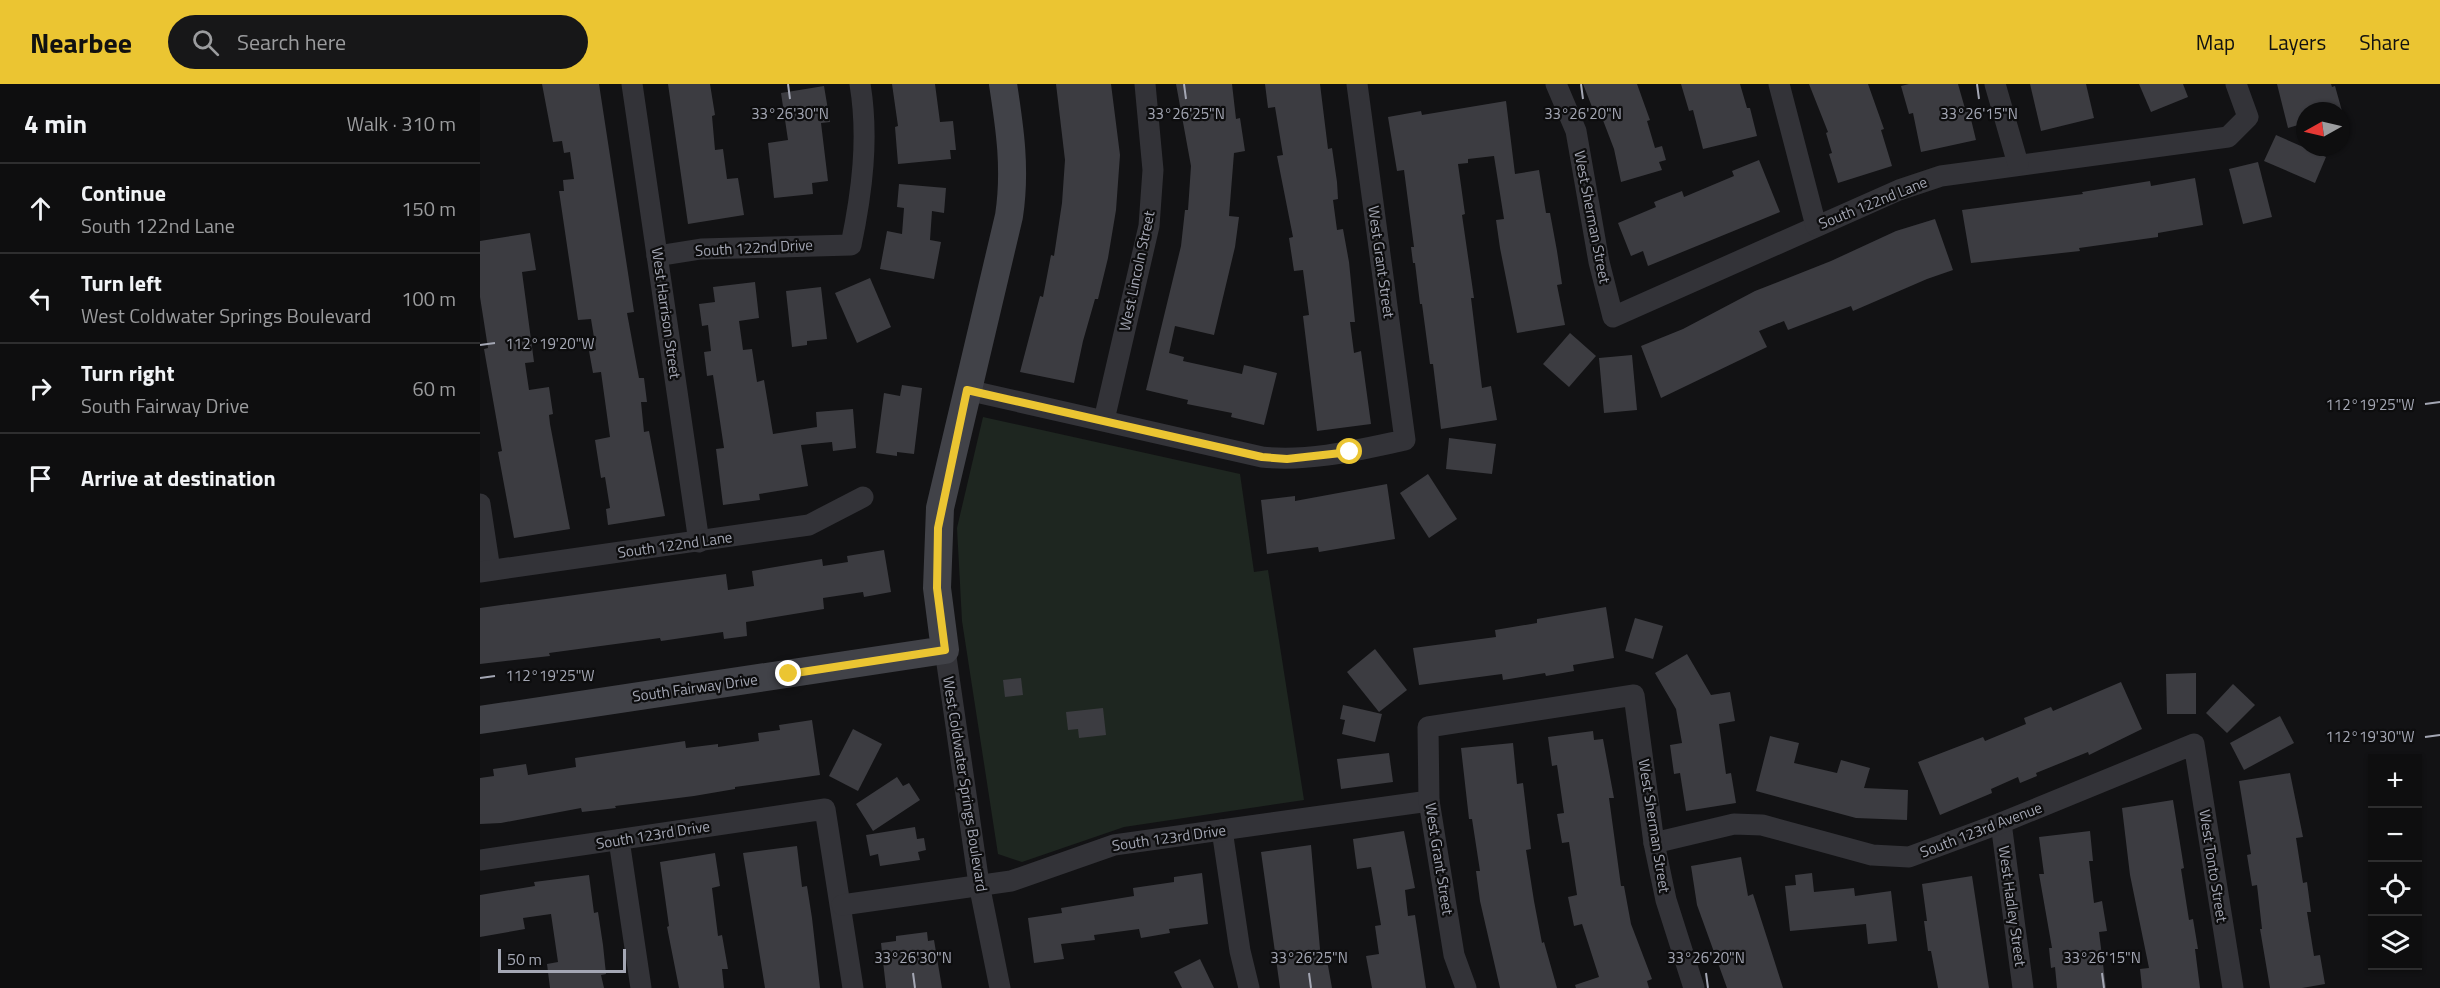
<!DOCTYPE html>
<html lang="en">
<head>
<meta charset="utf-8">
<style>
	:root { --surface:#0e0e0f; --page:#171718; --text:#f1f3f6; --muted:#9b9c9e; --line:#2e2e2f; --accent:#ebc532 }
	body { margin:0; font-family:"Titillium Web",sans-serif; background:var(--page); color:var(--text) }
	.controls { position:absolute; right:18px; bottom:18px; display:grid; overflow:hidden; border-radius:0px; box-shadow:0 2px 4px #0004 }
	.controls button { width:54px; height:54px; display:grid; place-items:center; padding:0; border:0; border-bottom:2px solid var(--line); background:var(--surface); color:var(--text); font:30px sans-serif }
	.compass { position:absolute; left:1816px; top:18px; width:54px; height:54px; border-radius:50%; background:var(--surface); box-shadow:0 2px 4px #0004; rotate:262deg }
	.scale { position:absolute; left:18px; bottom:15px; width:128px; box-sizing:border-box; padding-left:6px; border:3px solid #a4a7b4; border-top:0; font-size:16px; line-height:21px; white-space:nowrap; color:#a4a7b4; -webkit-text-stroke:4px #0d0d0e; paint-order:stroke }
	.stop { position:absolute; width:18px; height:18px; margin:-14px; border:4px solid #ebc532; border-radius:50%; background:#fff }
	.stop.end { background:#ebc532; border-color:#fff; box-shadow:0 2px 6px #0008 }
	.list { margin:0; padding:0; list-style:none }
	h2 { display:flex; justify-content:space-between; align-items:center; height:78px; margin:0; padding:0 24px; font-size:26px }
	h2 small { font-size:20px; font-weight:400; color:var(--muted) }
	.list li { display:grid; grid-template-columns:39px 1fr auto; gap:18px; align-items:center; box-sizing:border-box; height:90px; padding:0 24px; border-top:2px solid var(--line) }
	.list b { display:block; font-size:22px; white-space:nowrap }
	.list p { margin:0; font-size:20px; white-space:nowrap; color:var(--muted) }
	.list em { font-size:20px; font-style:normal; color:var(--muted) }
	.icon { flex:none; width:33px; height:33px; fill:none; stroke:currentColor; stroke-width:2; stroke-linecap:round; stroke-linejoin:round }
	.map { position:relative; flex:none; width:1960px; height:904px; overflow:hidden }
	header { display:flex; align-items:center; gap:36px; box-sizing:border-box; height:84px; padding:0 30px; background:var(--accent); color:#111 }
	header strong { font-size:28px }
	nav { display:flex; gap:33px; margin-inline-start:auto; font-size:21px }
	.search { width:420px; height:54px; background:var(--page); display:flex; align-items:center; gap:15px; box-sizing:border-box; padding:0 21px; border-radius:33px; color:var(--muted); font-size:22px }
	main { display:flex }
	aside { flex:1; background:var(--surface) }
	.map>svg:first-child { display:block }
</style>
</head>
<body>
<header>
<strong>Nearbee</strong>
<div class="search"><svg class="icon" aria-label="search" viewBox="0 0 24 24"><circle cx="10" cy="10" r="6"/><path d="M15 15l6 6"/></svg>Search here</div>
<nav><a>Map</a><a>Layers</a><a>Share</a></nav>
</header>
<main>
<aside>
<h2>4 min<small>Walk · 310 m</small></h2>
<ul class="list">
<li><svg class="icon" aria-label="ahead" viewBox="0 0 24 24"><path d="M12 20V5M6 11l6-6 6 6"/></svg><div><b>Continue</b><p>South 122nd Lane</p></div><em>150 m</em></li>
<li><svg class="icon" aria-label="left" viewBox="0 0 24 24"><path d="M17 20v-9H6M10 6l-5 5 5 5"/></svg><div><b>Turn left</b><p>West Coldwater Springs Boulevard</p></div><em>100 m</em></li>
<li><svg class="icon" aria-label="right" viewBox="0 0 24 24"><path d="M7 20v-9h11M14 6l5 5-5 5"/></svg><div><b>Turn right</b><p>South Fairway Drive</p></div><em>60 m</em></li>
<li><svg class="icon" aria-label="arrive" viewBox="0 0 24 24"><path d="M6 21V4h12l-3 4 3 4H6"/></svg><div><b>Arrive at destination</b></div></li>
</ul>
</aside>
<div class="map">
<svg width="1960" height="904" viewBox="0 0 1960 904">
	<rect width="100%" height="100%" fill="#121214"/>
	<path fill="#1e2620" d="M503,333L760,390L774,488L788,486L824,716L644,743L542,778L518,770L482,537L477,444Z"/>
	<g fill="#3c3c41">
		<path d="M62,0H119L154,228L147,229L159,294H164L167,318H161L164,348L169,347L185,432L128,441L126,425L130,424L125,393L121,394L115,356L130,353L121,288L113,289L109,267L116,266L111,235L98,236L79,107H84L83,96L94,95L90,68L84,69L82,57L73,58Z"/>
		<path d="M188,0H230L235,31L232,32L235,66L243,65L247,95L258,94L264,131L208,140Z"/>
		<path d="M412,0H455L460,38L473,37L476,66H470L471,75L418,80L415,43L418,42Z"/>
		<path d="M576,0H631L640,71L636,126L628,174L618,215H615L603,257L594,299L540,288L560,212L563,213L571,171L574,172L582,119L585,76Z"/>
		<path d="M696,0H752L756,35L760,34L765,67L754,69L749,132L759,133L755,163L734,251L695,242L689,269L704,273L703,277L762,290L764,281L797,289L784,341L751,333L752,329L707,320L708,316L666,306L701,162L705,126H708L711,82Z"/>
		<path d="M785,0H840L848,65L852,64L857,98L858,115L853,116L857,146L863,145L869,178L875,238H870L874,269L881,267L891,340L837,347L823,232L829,231L823,186L814,187L809,154L813,153L797,72L803,71L795,23L788,24Z"/>
		<path d="M1103,0H1157L1170,36L1167,37L1175,64L1182,62L1186,76L1179,78L1182,86L1141,98L1134,65L1121,31L1116,33Z"/>
		<path d="M1201,0H1260L1267,24H1270L1277,52L1223,65L1213,26L1209,27Z"/>
		<path d="M1329,0H1388L1404,45L1401,46L1412,82L1358,99L1349,70L1352,69L1346,49L1348,48Z"/>
		<path d="M1429,0H1478L1486,28L1489,27L1496,56L1441,68L1433,29L1429,30L1421,2Z"/>
		<path d="M1550,0H1606L1614,34L1561,47Z"/>
		<path d="M1659,0H1703L1708,13L1671,28Z"/>
		<path d="M1797,0H1851L1852,3L1855,2L1862,27H1825V39L1808,44Z"/>
		<path d="M344,2L350,38L341,39L348,97L332,99L333,110L294,114L288,59L308,56L301,9Z"/>
		<path d="M1026,17L1035,90L1059,86L1066,129H1070L1077,167L1082,200L1077,201L1085,241L1037,249L1020,164L1016,136L1024,135L1014,72L988,75V79L978,80L985,130L982,131L994,214H991L1002,304L1011,302L1017,336L961,345L953,280H950L942,220H940L935,179H933L931,163H934L924,86L917,87L908,33L941,27L942,31Z"/>
		<path d="M1796,51L1846,73L1835,99L1784,77Z"/>
		<path d="M1279,76L1300,128L1168,182L1163,167L1151,172L1138,139L1176,123L1174,118L1202,107L1204,113L1254,92L1252,87Z"/>
		<path d="M1778,78L1792,133L1763,140L1749,85Z"/>
		<path d="M1715,94L1723,141L1678,149V153L1599,164L1600,167L1491,179L1482,126L1603,110L1602,108L1670,97L1671,102Z"/>
		<path d="M419,100L466,104L464,129L452,127L450,156L461,158L454,195L400,185L407,147L422,150L424,124L417,123Z"/>
		<path d="M1455,135L1473,186L1447,195L1373,227L1371,222L1308,246L1304,237L1279,247L1287,263L1181,314L1161,262L1203,245L1275,207L1351,177L1416,147Z"/>
		<path d="M50,149L56,186L42,188L54,278L45,279L49,306L69,303L73,330L69,331L70,340L90,445L34,454L18,368L22,367L4,265L8,264L0,213V157Z"/>
		<path d="M390,194L411,243L377,259L355,209Z"/>
		<path d="M275,198L279,234L259,237L263,266L272,265L277,298L284,296L293,350L337,343L336,328L373,325L376,364L353,367L352,358L321,361L328,402L279,410L280,416L243,421L236,365L244,364L233,291L227,292L224,268L231,267L228,241L222,242L219,220L235,218L233,203Z"/>
		<path d="M341,203L347,255L327,257V261L312,263L306,207Z"/>
		<path d="M1090,249L1116,272L1089,303L1063,280Z"/>
		<path d="M1152,271L1157,326L1124,329L1119,274Z"/>
		<path d="M422,301L442,304L434,370L417,368V372L396,369L404,309L420,312Z"/>
		<path d="M969,354L1016,360L1012,390L966,385Z"/>
		<path d="M948,390L977,435L949,454L920,409Z"/>
		<path d="M907,400L915,455L839,468L838,463L787,470L781,416L815,412V417Z"/>
		<path d="M404,466L411,508L384,513L383,508L343,514L344,525L266,538L267,552L244,555L243,548L181,557L180,554L69,569L70,572L0,580V524L246,490L248,506L274,502L272,487L342,475L343,482L368,478L367,472Z"/>
		<path d="M1126,523L1134,574L1093,581L1094,587L1066,592L1065,589L1023,596L1022,590L939,601L933,564L1016,553L1015,546L1057,539V535Z"/>
		<path d="M1155,534L1183,542L1173,575L1145,567Z"/>
		<path d="M895,565L927,606L899,628L867,588Z"/>
		<path d="M1207,570L1231,611L1250,608L1255,637L1239,640L1246,690L1251,689L1256,719L1206,727L1200,689L1194,690L1190,661L1202,659L1196,625L1175,589Z"/>
		<path d="M1716,589V630H1687L1686,590Z"/>
		<path d="M541,594L543,611L525,613L523,596Z"/>
		<path d="M1641,598L1662,645L1609,671L1608,668L1556,689L1557,692L1540,699L1538,693L1511,705L1512,709L1460,731L1438,678L1503,653L1505,657L1546,640L1544,634L1571,623L1573,627Z"/>
		<path d="M1753,600L1775,621L1747,649L1726,629Z"/>
		<path d="M863,621L902,630L895,658L862,650L865,636L860,635Z"/>
		<path d="M623,624L626,651L599,654L598,645L588,646L586,628Z"/>
		<path d="M1800,632L1814,659L1764,686L1750,659Z"/>
		<path d="M332,636L340,691L255,703V705L214,712L135,722L136,724L102,728L101,724L21,739L0,740V694L14,692L13,685L46,680L48,691L96,683L95,674L205,657L206,664L238,660V663L279,657L278,649L300,646L299,641Z"/>
		<path d="M373,645L402,660L378,707L349,692Z"/>
		<path d="M1113,647L1114,656L1123,655L1134,714H1129L1141,802H1144L1151,840L1172,895L1167,897L1169,904H1096L1095,901L1119,893L1102,840L1094,842L1088,813L1097,811L1089,758L1082,759L1077,730L1084,729L1077,681L1072,682L1068,653Z"/>
		<path d="M1290,652L1319,659L1314,679L1357,689L1361,676L1390,684L1384,704L1428,706L1427,736L1376,734L1276,707Z"/>
		<path d="M1033,659L1037,700L1043,699L1051,765L1046,766L1054,817L1062,859L1064,858L1077,904H1020L1000,817L996,787H1000L992,735H989L981,664Z"/>
		<path d="M909,669L913,698L861,705L857,675Z"/>
		<path d="M1810,689L1823,753L1816,754L1823,799L1827,798L1831,828H1827L1834,872L1840,871L1845,900L1822,904H1790L1780,845H1782L1777,801L1772,802L1767,771L1771,770L1759,697Z"/>
		<path d="M417,693L423,702L429,699L440,716L393,747L376,720Z"/>
		<path d="M1693,716L1704,784L1701,785L1709,836L1713,835L1718,865H1715L1720,904H1662L1660,885L1669,884L1650,791L1642,724Z"/>
		<path d="M435,743L437,755L444,754L446,766L438,768L440,776L400,782L398,770L390,772L386,751Z"/>
		<path d="M924,747L935,804L925,806L928,832L935,831L946,904H892L886,872L899,870L895,842L901,841L891,783L877,785L873,755Z"/>
		<path d="M1610,747L1613,777H1609L1614,819L1622,817L1627,847L1619,848L1626,904H1577L1575,883L1571,884L1569,864H1572L1559,790H1564L1559,753Z"/>
		<path d="M831,761L841,877L847,876L852,904H800L781,768Z"/>
		<path d="M317,762L322,803L327,802L332,834L340,904H285L263,769Z"/>
		<path d="M235,769L240,802L232,804L238,852L242,851L248,885H242L244,904H199L187,843L189,842L180,778Z"/>
		<path d="M1261,773L1268,812L1273,810L1303,904H1247L1217,821L1211,782Z"/>
		<path d="M722,789L728,840L689,845L690,849L661,854L659,845L614,851L615,856L581,860L584,875L554,879L548,834L582,829L581,824L654,812L653,804L694,798V793Z"/>
		<path d="M1332,789L1334,808L1374,804L1375,812L1411,807L1417,857L1388,860L1386,840L1310,847L1305,802L1316,801L1315,791Z"/>
		<path d="M109,791L114,829L118,828L123,861L126,890L121,891L124,904H70L67,880L78,878L71,830L43,834L45,845L0,853V811L55,802L54,798Z"/>
		<path d="M1492,792L1509,904H1458L1451,867H1448L1444,837H1447L1442,800Z"/>
		<path d="M447,848L448,857L454,856L462,904H406L401,859L416,857V852Z"/>
		<path d="M720,875L734,904H702L694,888Z"/>
	</g>
	<g fill="none" stroke-linecap="round" stroke-linejoin="round">
		<g stroke="#333338" stroke-width="21">
			<path d="M152,0L219,458"/>
			<path d="M1076,0L1096,47L1119,178L1133,233L1419,106L1461,92L1748,53L1768,33L1756,0"/>
			<path d="M1299,0L1336,142"/>
			<path d="M1515,0L1538,80"/>
			<path d="M177,172L221,165L371,161C382,108 389,54 380,0"/>
			<path d="M487,306L782,373C830,378 878,366 925,356L877,0"/>
			<path d="M624,336L669,142L673,86L665,0"/>
			<path d="M0,420L10,486"/>
			<path d="M0,488L329,441L383,413"/>
			<path d="M465,566L499,800L520,904"/>
			<path d="M1521,739L1543,904"/>
			<path d="M742,746L760,867L769,904"/>
			<path d="M139,756L161,904"/>
			<path d="M1174,759L1254,740L1282,741L1392,771L1429,773L1521,739L1714,660L1753,904"/>
			<path d="M0,776L345,725L373,904"/>
			<path d="M362,821L531,797L634,761L949,717"/>
			<path d="M986,904L974,871L949,717L948,643L1154,611L1174,759L1186,816L1214,904"/>
		</g>
		<path stroke="#414248" stroke-width="28" d="M0,636L465,566L457,504L460,424L529,132C536,86 530,45 523,0"/>
	</g>
	<g fill="none" stroke-linecap="round" stroke-linejoin="round">
		<path stroke="#ebc532" stroke-width="8" d="M309,590L465,566L457,504L458,444L487,306L782,373L807,375L870,368"/>
	</g>
	<path fill="none" stroke="#a4a7b4" stroke-width="2" d="M308,0L310,15M704,0L706,15M1101,0L1103,15M1497,0L1499,15M0,261L15,259M1945,320L1960,318M0,594L15,592M1945,653L1960,651M433,889L435,904M829,889L831,904M1226,889L1228,904M1622,889L1624,904"/>
	<g text-anchor="middle" stroke-width="4.5" stroke-linejoin="round" paint-order="stroke">
		<g font-size="15" fill="#a4a7b4" stroke="#0d0d0e">
			<text transform="translate(1393 119) rotate(-22)" y="5">South 122nd Lane</text>
			<text transform="translate(1112 133) rotate(79)" y="5">West Sherman Street</text>
			<text transform="translate(274 164) rotate(-3)" y="5">South 122nd Drive</text>
			<text transform="translate(901 178) rotate(82)" y="5">West Grant Street</text>
			<text transform="translate(657 187) rotate(-78)" y="5">West Lincoln Street</text>
			<text transform="translate(186 229) rotate(82)" y="5">West Harrison Street</text>
			<text transform="translate(195 461) rotate(-8)" y="5">South 122nd Lane</text>
			<text transform="translate(215 604) rotate(-8)" y="5">South Fairway Drive</text>
			<text transform="translate(485 700) rotate(81)" y="5">West Coldwater Springs Boulevard</text>
			<text transform="translate(1174 742) rotate(81)" y="5">West Sherman Street</text>
			<text transform="translate(1501 746) rotate(-21)" y="5">South 123rd Avenue</text>
			<text transform="translate(173 751) rotate(-9)" y="5">South 123rd Drive</text>
			<text transform="translate(689 754) rotate(-8)" y="5">South 123rd Drive</text>
			<text transform="translate(959 775) rotate(81)" y="5">West Grant Street</text>
			<text transform="translate(1733 782) rotate(81)" y="5">West Tonto Street</text>
			<text transform="translate(1532 822) rotate(82)" y="5">West Hadley Street</text>
		</g>
	</g>
	<g font-size="15" text-anchor="middle" fill="#a4a7b4" stroke="#0d0d0e" stroke-width="4.5" stroke-linejoin="round" paint-order="stroke">
		<text x="310" y="35">33°26'30"N</text>
		<text x="706" y="35">33°26'25"N</text>
		<text x="1103" y="35">33°26'20"N</text>
		<text x="1499" y="35">33°26'15"N</text>
		<text x="70" y="265">112°19'20"W</text>
		<text x="1890" y="326">112°19'25"W</text>
		<text x="70" y="597">112°19'25"W</text>
		<text x="1890" y="658">112°19'30"W</text>
		<text x="433" y="879">33°26'30"N</text>
		<text x="829" y="879">33°26'25"N</text>
		<text x="1226" y="879">33°26'20"N</text>
		<text x="1622" y="879">33°26'15"N</text>
	</g>
</svg>
<div class="controls">
<button>+</button>
<button>−</button>
<button><svg class="icon" aria-label="locate" viewBox="0 0 24 24"><circle cx="12" cy="12" r="6"/><path d="M12 2v4M12 18v4M2 12h4M18 12h4"/></svg></button>
<button><svg class="icon" aria-label="layers" viewBox="0 0 24 24"><path d="M12 4l9 5-9 5-9-5zM3 14l9 5 9-5"/></svg></button>
</div>
<svg class="compass" viewBox="-18 -18 36 36"><path d="M0-13l5 13h-10z" fill="#e53935"/><path d="M0 13l5-13h-10z" fill="#9b9c9e"/></svg>
<div class="scale">50 m</div>
<div class="stop" style="left:870px;top:368px"></div>
<div class="stop end" style="left:309px;top:590px"></div>
</div>
</main>
</body>
</html>
